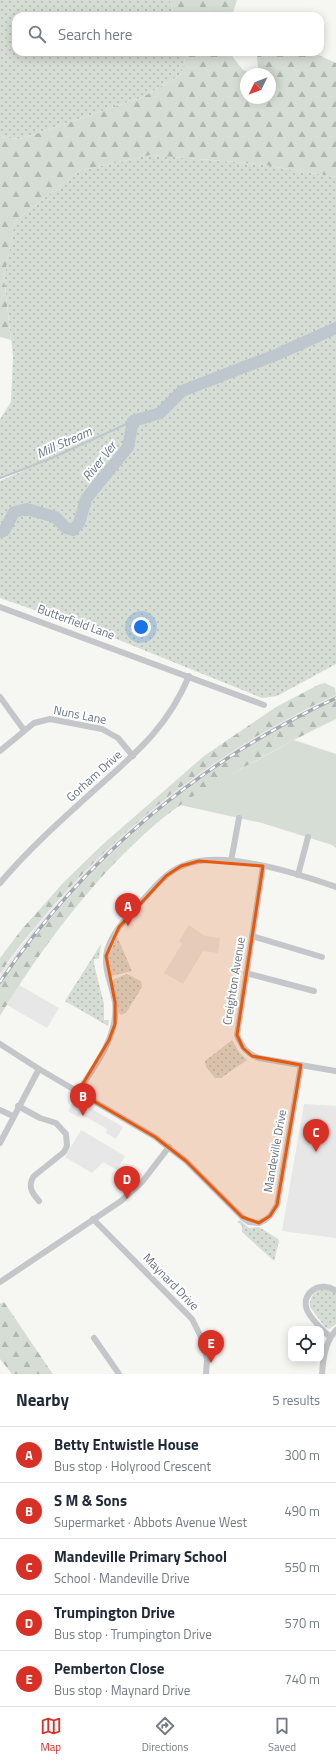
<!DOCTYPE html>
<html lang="en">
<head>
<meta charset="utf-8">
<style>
	:root { --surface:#fff; --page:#f6f6f7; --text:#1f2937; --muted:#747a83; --line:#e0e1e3; --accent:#d93025 }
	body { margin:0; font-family:"Titillium Web",sans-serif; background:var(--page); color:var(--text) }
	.controls { position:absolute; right:12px; bottom:12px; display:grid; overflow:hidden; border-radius:8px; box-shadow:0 2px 10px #0003 }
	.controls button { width:36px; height:36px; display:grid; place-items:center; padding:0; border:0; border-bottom:1px solid var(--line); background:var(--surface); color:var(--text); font:20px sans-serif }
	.compass { position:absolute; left:240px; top:68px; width:36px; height:36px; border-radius:50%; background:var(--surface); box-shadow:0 2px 10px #0003; rotate:227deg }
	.you { position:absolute; left:141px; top:627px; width:14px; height:14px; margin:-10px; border:3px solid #fff; border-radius:50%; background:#1a73e8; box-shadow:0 0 0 6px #1a73e833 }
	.badge { display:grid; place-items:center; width:26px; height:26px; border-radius:50%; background:var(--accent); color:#fff; font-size:13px; font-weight:700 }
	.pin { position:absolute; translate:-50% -33px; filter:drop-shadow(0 1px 2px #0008) }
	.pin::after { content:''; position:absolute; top:21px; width:14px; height:12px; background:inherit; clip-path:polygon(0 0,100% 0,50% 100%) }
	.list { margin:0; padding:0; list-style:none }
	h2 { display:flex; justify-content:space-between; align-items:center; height:52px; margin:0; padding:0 16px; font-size:17px }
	h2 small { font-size:13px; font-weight:400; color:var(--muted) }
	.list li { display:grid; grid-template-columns:26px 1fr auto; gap:12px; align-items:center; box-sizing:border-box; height:56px; padding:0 16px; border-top:1px solid var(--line) }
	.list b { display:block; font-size:15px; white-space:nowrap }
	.list p { margin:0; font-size:13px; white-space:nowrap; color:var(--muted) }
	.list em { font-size:13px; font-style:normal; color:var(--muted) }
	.icon { flex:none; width:22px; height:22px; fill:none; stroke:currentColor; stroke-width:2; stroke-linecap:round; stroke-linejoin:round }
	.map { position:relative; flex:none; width:336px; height:1374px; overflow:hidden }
	.search { position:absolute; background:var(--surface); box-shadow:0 2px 10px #0003; left:12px; right:12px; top:12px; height:44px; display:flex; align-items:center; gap:10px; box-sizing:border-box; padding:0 14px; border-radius:12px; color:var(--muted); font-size:15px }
	.sheet { height:332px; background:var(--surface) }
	nav { display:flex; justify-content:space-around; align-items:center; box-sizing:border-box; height:56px; border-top:1px solid var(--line); background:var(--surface); font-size:11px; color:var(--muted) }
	nav a { display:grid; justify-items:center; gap:2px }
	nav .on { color:var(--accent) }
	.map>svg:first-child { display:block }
</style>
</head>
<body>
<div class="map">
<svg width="336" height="1374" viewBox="0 0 336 1374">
	<defs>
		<pattern id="grass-dots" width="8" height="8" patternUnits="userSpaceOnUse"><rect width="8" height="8" fill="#d6ddd4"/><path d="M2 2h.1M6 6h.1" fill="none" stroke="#b1b8b1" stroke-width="1.8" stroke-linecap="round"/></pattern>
		<pattern id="forest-firs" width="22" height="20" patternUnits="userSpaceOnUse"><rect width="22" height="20" fill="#d6ddd4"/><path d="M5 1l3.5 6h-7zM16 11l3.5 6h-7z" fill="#b1b8b1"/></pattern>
	</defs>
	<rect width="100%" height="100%" fill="#f6f6f3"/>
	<g fill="#e6e7e6">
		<path d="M336,695V700L278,730L218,766L170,802L138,829L100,864L55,913L26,949L0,986L1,972L35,928L75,882L117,839L158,803L201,770L266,729Z"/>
		<path d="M189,925L205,936L220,938L218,953L203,951L183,984L164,973L182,944L179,941Z"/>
		<path d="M19,985L59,1008L47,1028L7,1005Z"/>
		<path d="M75,1099L123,1127L116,1139L106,1133L107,1129L81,1114L78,1117L68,1111Z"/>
		<path d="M304,1104L336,1106V1238L282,1231Z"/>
		<path d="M81,1130L125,1156L117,1170L103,1162L92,1173L65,1157Z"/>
	</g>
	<g fill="url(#grass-dots)">
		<path d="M0,0H170L174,16H16V52H186L182,74L143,97L21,139L0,137Z"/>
		<path d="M150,155L258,164L336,177V664L277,696L262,698L109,636L0,598V481L25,470L0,479V419L11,402L13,356L4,278L15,221L79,171Z"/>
		<path d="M117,936L132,971L111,976L109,955Z"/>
		<path d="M101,944L99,959H94V964L104,1004V1020H109L108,1026L65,1001Z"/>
		<path d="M127,974L141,981L142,987L126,1013L121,1015L119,1013L117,999L112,980Z"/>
		<path d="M232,1040L239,1052L247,1060L221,1078H215L206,1067L205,1061Z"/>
		<path d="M240,1220L249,1228L259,1227L278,1239L279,1241L274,1261L242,1232V1226L238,1222Z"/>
		<path d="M324,1289L333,1291L336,1295V1324L329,1329L325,1327L310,1307C309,1297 314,1291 324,1289Z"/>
	</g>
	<g fill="url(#forest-firs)">
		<path d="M170,0H237L232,16H174Z"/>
		<path d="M186,52H229L243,70L252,74H246V98H270V74H259L257,57L261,52H312L336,63V177L258,164L150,155L79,171L15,221L4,278L11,340L0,337V137L21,139L143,97L182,74Z"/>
		<path d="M325,683L335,688L336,695C227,744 133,815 54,905C35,927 15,950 0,974V958L22,929L64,882L102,845L204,756L276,707L320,684Z"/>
		<path d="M336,700V719C302,735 270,753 237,771C210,787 182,802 158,822C95,876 43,945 0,1016C0,1007 0,994 0,985C4,975 29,944 38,934C117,835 220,753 336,700Z"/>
		<path d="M4,1302L50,1370L53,1374H12L0,1359V1304Z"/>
	</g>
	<path fill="#d6ddd4" d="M294,740L336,754V848L332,845L262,823L180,805L199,792Z"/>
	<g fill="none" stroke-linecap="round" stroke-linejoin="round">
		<path stroke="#bfc7ce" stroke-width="2" d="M0,478L52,458L133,421"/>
		<path stroke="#bfc7ce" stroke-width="12" d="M0,532L4,531L14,512L27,509L55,517L66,528L73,530L79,523L86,499L128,447L133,421L160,413L182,391L278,354L336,328"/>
		<g stroke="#c4c6ca" stroke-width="6">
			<path d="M0,607L264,705"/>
			<path d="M0,697L24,730"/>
			<path d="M0,751L34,723L50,719L102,729L118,738L133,756"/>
			<path d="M231,861L239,818"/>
			<path d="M263,866L237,1035C242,1047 247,1054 259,1058L336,1071"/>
			<path d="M298,875L308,837"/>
			<path d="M0,883C27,851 58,823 89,795C132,756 166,731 189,676"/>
			<path d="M252,936L322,957"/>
			<path d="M246,973L314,991"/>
			<path d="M0,1044L39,1069L155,1137L186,1161L242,1217L249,1222L259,1223L265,1220L270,1216L277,1205L301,1065"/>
			<path d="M78,1092C95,1065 119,1036 115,1002C112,984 103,969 107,951C112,932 128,916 141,902C153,889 165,873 182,866C218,848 299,874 336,887"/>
			<path d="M18,1106L40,1118L56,1123L66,1134L67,1146L64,1152L34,1176C27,1186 32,1193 39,1201"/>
			<path d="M0,1110L13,1116"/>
			<path d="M0,1143L39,1069"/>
			<path d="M93,1219L192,1319L204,1343L207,1360L206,1374"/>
			<path d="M0,1282L121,1201L142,1182L169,1147"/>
			<path d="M330,1337C323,1330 311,1320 307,1310C300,1292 322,1280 336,1291"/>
			<path d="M94,1338L119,1374"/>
			<path d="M322,1374C323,1358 325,1343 336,1330"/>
		</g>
		<g stroke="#a4a8af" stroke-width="3.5">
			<path id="rail" d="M0,982C84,858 200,761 336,698"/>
		</g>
		<use href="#rail" stroke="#fff" stroke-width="2" stroke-dasharray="6" stroke-linecap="butt"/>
	</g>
	<path fill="#e8590c" fill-opacity="0.2" stroke="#e8590c" stroke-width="3" stroke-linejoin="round" d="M199,861L263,866L237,1035L243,1048L252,1056L301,1065L277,1205L270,1216L259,1223L242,1217L186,1161L155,1137L78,1092L109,1040L115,1024V1002L106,956L119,927L166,876L181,866Z"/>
	<g text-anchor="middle" stroke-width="4" stroke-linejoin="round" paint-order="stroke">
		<g font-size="12" fill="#667183" stroke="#fff">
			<text transform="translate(76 622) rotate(20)" y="4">Butterfield Lane</text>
			<text transform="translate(80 715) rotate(11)" y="4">Nuns Lane</text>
			<text transform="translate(94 776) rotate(-42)" y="4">Gorham Drive</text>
			<text transform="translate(234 981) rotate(-81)" y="4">Creighton Avenue</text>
			<text transform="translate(275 1151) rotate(-80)" y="4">Mandeville Drive</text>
			<text transform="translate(171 1282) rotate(46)" y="4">Maynard Drive</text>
		</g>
		<g font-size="13" font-style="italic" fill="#677986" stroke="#fff">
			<text transform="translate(64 442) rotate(-24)" y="5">Mill Stream</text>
			<text transform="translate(99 461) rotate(-51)" y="5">River Ver</text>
		</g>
	</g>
</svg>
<div class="controls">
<button><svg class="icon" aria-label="locate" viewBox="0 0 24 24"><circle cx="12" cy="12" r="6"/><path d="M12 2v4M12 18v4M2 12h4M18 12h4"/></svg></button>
</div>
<svg class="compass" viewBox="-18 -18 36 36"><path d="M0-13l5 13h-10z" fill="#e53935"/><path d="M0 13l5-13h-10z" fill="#747a83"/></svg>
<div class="you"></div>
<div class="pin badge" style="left:128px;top:926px">A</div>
<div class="pin badge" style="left:83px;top:1116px">B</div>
<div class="pin badge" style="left:316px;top:1152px">C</div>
<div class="pin badge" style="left:127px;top:1199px">D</div>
<div class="pin badge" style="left:211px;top:1363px">E</div>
<div class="search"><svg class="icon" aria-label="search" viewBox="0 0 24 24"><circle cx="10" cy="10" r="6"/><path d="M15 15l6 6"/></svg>Search here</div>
</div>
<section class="sheet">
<h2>Nearby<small>5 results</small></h2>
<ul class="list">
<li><span class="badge">A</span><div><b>Betty Entwistle House</b><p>Bus stop · Holyrood Crescent</p></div><em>300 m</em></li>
<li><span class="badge">B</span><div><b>S M &amp; Sons</b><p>Supermarket · Abbots Avenue West</p></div><em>490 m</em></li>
<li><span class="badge">C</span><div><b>Mandeville Primary School</b><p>School · Mandeville Drive</p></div><em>550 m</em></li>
<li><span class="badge">D</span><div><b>Trumpington Drive</b><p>Bus stop · Trumpington Drive</p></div><em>570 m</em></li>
<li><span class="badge">E</span><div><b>Pemberton Close</b><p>Bus stop · Maynard Drive</p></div><em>740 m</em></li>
</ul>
</section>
<nav>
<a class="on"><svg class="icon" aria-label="map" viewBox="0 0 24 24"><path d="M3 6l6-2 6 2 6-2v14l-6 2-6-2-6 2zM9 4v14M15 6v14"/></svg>Map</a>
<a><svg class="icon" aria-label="directions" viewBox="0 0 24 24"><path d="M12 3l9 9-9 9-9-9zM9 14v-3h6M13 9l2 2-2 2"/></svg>Directions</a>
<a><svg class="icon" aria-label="saved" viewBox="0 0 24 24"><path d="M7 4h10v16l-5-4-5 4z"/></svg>Saved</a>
</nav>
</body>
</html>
